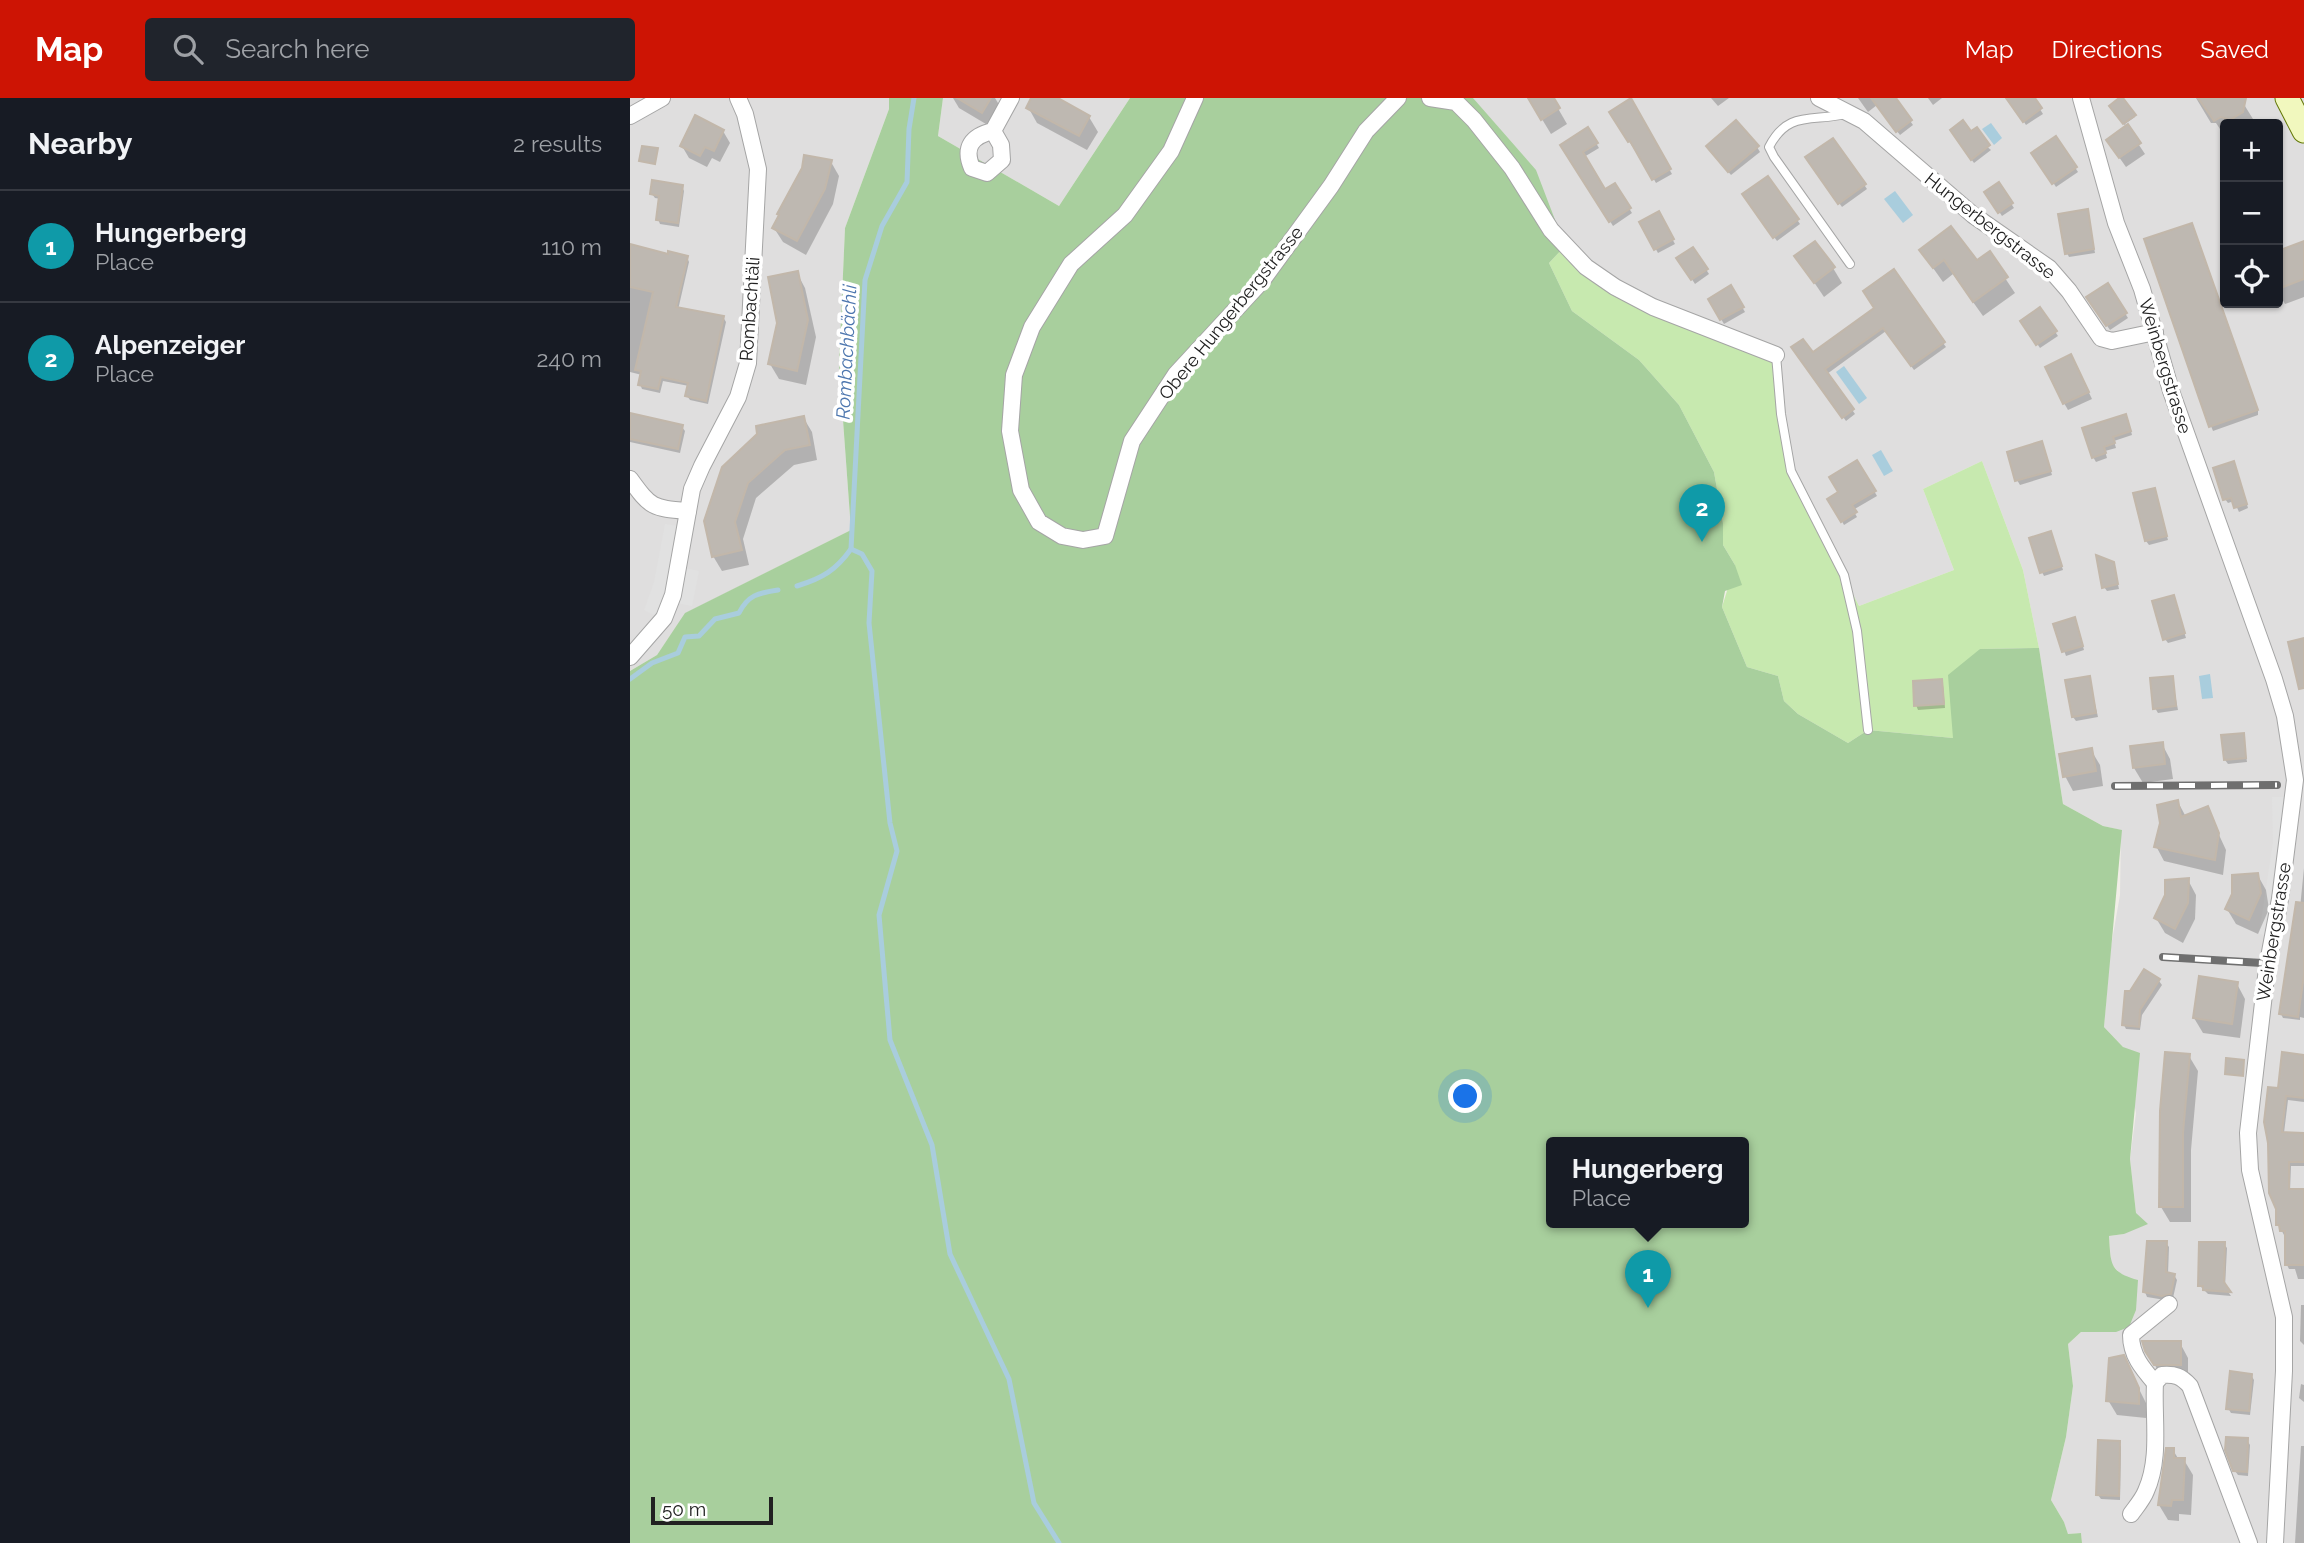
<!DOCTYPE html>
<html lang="en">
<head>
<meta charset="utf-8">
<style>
	:root { --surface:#171b24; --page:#20242c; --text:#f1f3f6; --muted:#9ea1a6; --line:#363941; --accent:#cd1404 }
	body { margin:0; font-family:Raleway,sans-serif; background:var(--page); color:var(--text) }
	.controls { position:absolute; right:21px; top:21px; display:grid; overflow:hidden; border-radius:7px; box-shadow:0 2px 5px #0004 }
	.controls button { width:63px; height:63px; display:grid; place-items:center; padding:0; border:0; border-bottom:2px solid var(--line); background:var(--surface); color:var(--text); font:35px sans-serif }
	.scale { position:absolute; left:21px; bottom:18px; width:122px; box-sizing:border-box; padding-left:7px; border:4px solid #212121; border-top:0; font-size:19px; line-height:24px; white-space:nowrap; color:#212121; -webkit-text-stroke:5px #fff; paint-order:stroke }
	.you { position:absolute; left:836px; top:999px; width:24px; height:24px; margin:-18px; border:5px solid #fff; border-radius:50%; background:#1a73e8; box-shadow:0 0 0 10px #1a73e833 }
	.badge { display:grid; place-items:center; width:46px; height:46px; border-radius:50%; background:var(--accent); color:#fff; font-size:23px; font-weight:700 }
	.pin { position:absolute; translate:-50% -58px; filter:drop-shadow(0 2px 4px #0008) }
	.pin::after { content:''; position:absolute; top:37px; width:24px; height:21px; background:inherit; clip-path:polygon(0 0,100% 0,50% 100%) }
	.popup { position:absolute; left:916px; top:1039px; width:203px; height:91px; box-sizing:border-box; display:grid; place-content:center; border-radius:7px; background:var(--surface); filter:drop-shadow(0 2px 5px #0005); font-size:23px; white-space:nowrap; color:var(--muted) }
	.popup b { font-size:26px; color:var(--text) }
	.popup::after { content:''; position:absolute; left:50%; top:100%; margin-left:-14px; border:14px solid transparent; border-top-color:var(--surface) }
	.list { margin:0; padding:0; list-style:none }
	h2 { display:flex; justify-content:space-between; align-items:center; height:91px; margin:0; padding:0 28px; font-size:30px }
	h2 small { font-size:23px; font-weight:400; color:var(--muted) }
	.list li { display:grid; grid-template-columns:46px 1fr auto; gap:21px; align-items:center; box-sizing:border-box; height:112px; padding:0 28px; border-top:2px solid var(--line) }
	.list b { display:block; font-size:26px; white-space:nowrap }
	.list p { margin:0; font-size:23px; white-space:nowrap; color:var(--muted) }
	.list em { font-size:23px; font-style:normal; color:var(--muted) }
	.icon { flex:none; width:38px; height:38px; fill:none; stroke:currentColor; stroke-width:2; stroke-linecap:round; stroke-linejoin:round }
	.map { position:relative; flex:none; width:1674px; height:1445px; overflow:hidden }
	header { display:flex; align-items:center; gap:42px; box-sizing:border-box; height:98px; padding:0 35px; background:var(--accent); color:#fff }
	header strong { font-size:33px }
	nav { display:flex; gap:38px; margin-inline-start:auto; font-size:24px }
	.search { width:490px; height:63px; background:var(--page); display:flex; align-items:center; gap:18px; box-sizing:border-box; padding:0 24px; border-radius:7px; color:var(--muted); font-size:26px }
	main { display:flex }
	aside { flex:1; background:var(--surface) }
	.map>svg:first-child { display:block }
</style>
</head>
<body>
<header>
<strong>Map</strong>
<div class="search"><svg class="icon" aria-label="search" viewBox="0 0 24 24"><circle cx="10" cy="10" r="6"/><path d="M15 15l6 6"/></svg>Search here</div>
<nav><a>Map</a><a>Directions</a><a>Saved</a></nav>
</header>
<main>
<aside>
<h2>Nearby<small>2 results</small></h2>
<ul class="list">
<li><span class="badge" style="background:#0f9aa8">1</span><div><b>Hungerberg</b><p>Place</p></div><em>110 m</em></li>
<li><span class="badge" style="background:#0f9aa8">2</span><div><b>Alpenzeiger</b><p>Place</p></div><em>240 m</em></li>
</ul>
</aside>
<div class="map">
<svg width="1674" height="1445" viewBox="0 0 1674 1445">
	<rect width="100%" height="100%" fill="#f1eee7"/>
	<g fill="#dfdede" fill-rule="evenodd">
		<path d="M0,0H259V11L215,130L209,267L221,432L56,515L27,557L0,573Z"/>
		<path d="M313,0H500L429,108L308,38Z"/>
		<path d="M843,0H1674V1445H1452L1451,1435L1438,1436L1434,1424L1421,1402L1436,1339L1443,1288L1438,1246L1451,1234H1486L1491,1177L1481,1165L1479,1138L1494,1136L1506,1115L1500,1061L1506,1015L1493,949L1474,929L1480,854L1490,797L1491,732L1473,728L1433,706L1409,550L1393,472L1352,363L1293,391L1324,472L1229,508L1214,477L1023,209L935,148ZM1595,26H1648V205H1595Z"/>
	</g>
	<path fill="#c7e9af" d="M935,148L985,189L1146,257L1161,373L1229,508L1324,472L1293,391L1352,363L1393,472L1409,550L1350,551L1323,640L1238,632L1218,645L1168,616L1154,603L1148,578L1117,569L1092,509L1105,467L1093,447V425L1084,374L1049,307L1009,262L942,213L919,165Z"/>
	<path fill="#a8cf9d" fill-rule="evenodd" d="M259,0H313L308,38L429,108L500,0H843L906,72L935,148L919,165L942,213L1009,262L1049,307L1084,374L1093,425V447L1105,467L1112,487L1095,493L1092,509L1117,569L1148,578L1154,603L1168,616L1218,645L1238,632L1323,640L1318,577L1350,551L1409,550L1433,706L1473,728L1492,732L1474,929L1493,949L1510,955L1500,1061L1506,1115L1518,1126L1494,1136L1479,1138C1481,1166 1479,1174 1508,1182L1506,1212L1499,1229L1486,1234H1451L1438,1246L1443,1288L1436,1339L1421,1402L1434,1424L1438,1436L1451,1435L1452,1445H0V573L27,557L55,515L221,432L209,267L215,130L259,11ZM922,1044H1114V1124H922Z"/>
	<g fill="#e1e1e1">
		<path d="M35,426L48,428L38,487L26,518L14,512L24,484Z"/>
		<path d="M54,470L69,473L62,508L47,505Z"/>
		<path d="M1642,699H1663L1643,838L1629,836L1643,744Z"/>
	</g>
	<g fill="#a9cddd">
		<path d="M1361,25L1372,40L1364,47L1352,31Z"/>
		<path d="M1265,93L1283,117L1273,125L1254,101Z"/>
		<path d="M1214,268L1237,300L1229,306L1206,274Z"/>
		<path d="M1251,352L1263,373L1254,378L1242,357Z"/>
		<path d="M1580,576L1583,600L1572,601L1569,578Z"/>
	</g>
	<g fill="#0003">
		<path d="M323,0H365L371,10L361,29L329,10Z"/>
		<path d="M403,0H425L459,19L468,34L457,52L407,25L398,9Z"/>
		<path d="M906,0H922L937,26L921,36L901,3Z"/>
		<path d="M1081,0H1099L1088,8Z"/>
		<path d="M1228,0H1264L1283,27L1270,37L1247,7L1238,14Z"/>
		<path d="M1298,0H1312L1303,7Z"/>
		<path d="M1378,0H1403L1413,16L1396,27Z"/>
		<path d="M1491,0L1505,19L1495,26L1515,56L1496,69L1484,52L1496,29L1481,8Z"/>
		<path d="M1566,0H1610L1623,21L1622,26H1595L1594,37L1586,25H1581Z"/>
		<path d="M1000,3L1042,76L1026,85L1004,46L1002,48L981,14Z"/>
		<path d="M958,32L969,50L954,59L975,93L984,87L1002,115L983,128L933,47Z"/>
		<path d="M93,33L100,45L90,64L82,60L77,69L59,60L52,48Z"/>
		<path d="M1341,35L1361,52L1344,65L1324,37Z"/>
		<path d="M1426,40L1448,74L1426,89L1404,55Z"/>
		<path d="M1203,42L1237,91L1212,109L1180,64Z"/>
		<path d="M1127,49L1130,54L1101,77L1080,52Z"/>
		<path d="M201,64L209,78L203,106L176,157L153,144L144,130Z"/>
		<path d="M1138,80L1170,126L1147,143L1117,101Z"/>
		<path d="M1368,86L1384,110L1372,118L1356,94Z"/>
		<path d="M52,89L54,93L49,129L30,126L28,121L31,101L25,100L22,96Z"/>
		<path d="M1457,113L1465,155L1439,159L1437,155Z"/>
		<path d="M1028,115L1045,146L1028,155L1011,125Z"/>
		<path d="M1562,127L1628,313V317L1583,333L1581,328Z"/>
		<path d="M1674,145V199L1655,206L1648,193V155Z"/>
		<path d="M0,147L21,154L57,159L59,164L48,212L93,219L96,224L78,306L60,302L57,298L59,288L33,283L30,295L12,291L10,286L12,277L0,274Z"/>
		<path d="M1063,151L1079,176L1065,186L1049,161Z"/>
		<path d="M1291,153L1346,165L1359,156L1385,195L1353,218L1323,176L1313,184Z"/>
		<path d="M1167,159L1203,170L1212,185L1194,199Z"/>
		<path d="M167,175L175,190L186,239L176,287L149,281L140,266Z"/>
		<path d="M1478,188L1498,220L1480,232L1458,200Z"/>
		<path d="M1101,190L1115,214L1094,226L1080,202Z"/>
		<path d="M1246,210L1313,245L1316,249L1284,272L1256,233L1197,276L1225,316L1216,323L1166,254L1183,256Z"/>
		<path d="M1410,212L1428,238L1410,250L1392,224Z"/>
		<path d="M1445,265L1462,301L1438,312L1434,305Z"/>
		<path d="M0,317L52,329L55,333L50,355L0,344Z"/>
		<path d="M173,319L182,334L187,362L164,367L126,400L113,441L119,467L92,473L83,458L76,424Z"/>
		<path d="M1498,322L1502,337L1484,343L1486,350L1475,353L1477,360L1466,364L1463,359Z"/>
		<path d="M1413,349L1422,377L1390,387L1387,382Z"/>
		<path d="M1227,364L1247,398L1223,412L1227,419L1214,427L1200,401L1211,395Z"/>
		<path d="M1606,369L1618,410L1609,414L1604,403L1598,405L1595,401Z"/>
		<path d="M1524,392L1538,442L1519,447L1516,443Z"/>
		<path d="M1421,435L1433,472L1414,478L1412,474Z"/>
		<path d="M1483,465L1489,491L1477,493L1474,489Z"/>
		<path d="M1543,499L1556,540L1538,545L1535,541Z"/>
		<path d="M1446,525L1454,552L1436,558L1425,527Z"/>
		<path d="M1459,580L1468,619L1446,623L1443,619Z"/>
		<path d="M1542,580L1548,612L1528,615L1525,610Z"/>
		<path d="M1311,583L1313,587L1315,610L1288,612L1286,607Z"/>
		<path d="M1613,637L1617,664L1598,666L1595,662Z"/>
		<path d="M1532,646L1540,661L1543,681L1513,685L1504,670Z"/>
		<path d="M1461,652L1470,667L1473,688L1443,693L1435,678Z"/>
		<path d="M1548,704L1556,719L1577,711L1596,752L1593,777L1534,763L1526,748Z"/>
		<path d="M1674,770V920L1670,919V922L1653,920L1651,916L1670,810Z"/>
		<path d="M1627,776L1636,792L1639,811L1628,836L1606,826L1597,811Z"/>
		<path d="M1558,782L1566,797L1565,821L1553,845L1535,835L1526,820Z"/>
		<path d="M1515,873L1529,883L1532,887L1512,917L1510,932L1496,931L1494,927L1500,895Z"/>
		<path d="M1607,886L1615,901L1610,940L1573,935L1564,920Z"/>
		<path d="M1654,956L1674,958V1004L1658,1002L1654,1035L1674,1036V1068H1661L1660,1093L1674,1092V1181H1668L1665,1171H1659L1657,1167V1137H1654L1648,1126L1649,992Z"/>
		<path d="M1559,958L1568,973L1561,1052V1124H1540L1531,1109Z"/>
		<path d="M1536,1145L1539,1149L1538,1176L1544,1177L1547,1182L1543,1200L1535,1202L1517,1199L1515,1194Z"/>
		<path d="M1594,1146L1597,1150L1595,1189L1601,1198L1578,1196L1570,1188Z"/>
		<path d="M1671,1207H1674V1247L1670,1243Z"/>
		<path d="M1550,1245L1558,1260V1282L1531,1278L1522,1262Z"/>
		<path d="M1493,1259L1517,1307L1516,1320L1487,1317L1478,1302Z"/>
		<path d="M1621,1277L1624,1282L1620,1317L1601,1315L1598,1310Z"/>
		<path d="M1671,1286L1674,1287V1304L1669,1300Z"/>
		<path d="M1617,1342L1620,1347L1618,1378L1608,1377L1605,1373Z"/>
		<path d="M1489,1345L1491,1349L1490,1402L1471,1401L1468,1397Z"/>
		<path d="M1671,1348H1674V1445H1665Z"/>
		<path d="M1543,1352L1549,1362H1554L1563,1377L1561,1417L1549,1416V1423L1538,1422L1529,1407Z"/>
	</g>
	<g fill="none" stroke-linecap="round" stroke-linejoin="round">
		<g stroke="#a9cddd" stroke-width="5">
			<path d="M221,451L232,456L242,473L239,525L260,725L267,753L249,817L260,942L302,1047L320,1156L379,1281L404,1405L429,1445"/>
			<path d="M167,488C193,480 206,472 221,451L235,182L252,128L277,84L279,31L284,0"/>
			<path d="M0,581L22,565L48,555L55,539L69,538L85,521L109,515C118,497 128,495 148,492"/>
		</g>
	</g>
	<g fill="#beb8b1" stroke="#c2b7aa" stroke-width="2">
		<path d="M327,0H361L352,15Z"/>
		<path d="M401,0H428L460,18L449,38L396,10Z"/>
		<path d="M898,0H924L930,10L911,22Z"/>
		<path d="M1001,0L1041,71L1022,82L1000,43L998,44L979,14Z"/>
		<path d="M1241,0H1266L1282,22L1266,34Z"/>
		<path d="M1376,0H1405L1412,10L1393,24Z"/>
		<path d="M1489,0H1493L1506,17L1493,26L1479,8Z"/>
		<path d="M1568,0H1616L1613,14L1600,22L1591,19L1584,23Z"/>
		<path d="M65,17L94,32L84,53L75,49L70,58L50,48Z"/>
		<path d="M1106,22L1129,48L1098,74L1076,48Z"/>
		<path d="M1333,22L1341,33L1347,29L1360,47L1341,62L1320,32Z"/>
		<path d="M1498,26L1511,45L1489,60L1476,42Z"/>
		<path d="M958,29L968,45L953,54L975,91L985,85L1001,110L979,124L930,47Z"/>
		<path d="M1426,38L1447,69L1422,86L1401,55Z"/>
		<path d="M1203,40L1236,86L1208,106L1175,59Z"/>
		<path d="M12,48L28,50L25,66L9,63Z"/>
		<path d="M174,57L202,62L195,91L167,143L142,130L149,117L147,116L172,70Z"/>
		<path d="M1138,78L1169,121L1143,140L1112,96Z"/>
		<path d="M22,82L53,87L48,125L26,122L29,98L20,96Z"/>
		<path d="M1369,84L1383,105L1368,115L1354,94Z"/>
		<path d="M1458,111L1464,151L1435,156L1428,116Z"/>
		<path d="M1029,113L1044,141L1024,152L1009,124Z"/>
		<path d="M1562,125L1628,312L1579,329L1514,141Z"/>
		<path d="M1321,128L1347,162L1360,153L1378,179L1343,204L1314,162L1303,170L1289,152Z"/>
		<path d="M1185,143L1205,169L1184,185L1164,158Z"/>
		<path d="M1674,143V181L1648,191V153Z"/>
		<path d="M0,146L38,156V153L58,158L46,209L94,218L76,303L55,298L58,285L31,279L28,291L8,287L11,273L5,272L23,194L0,189Z"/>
		<path d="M1063,149L1078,171L1061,182L1046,160Z"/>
		<path d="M1264,171L1315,244L1281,268L1253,230L1195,271L1224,311L1212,320L1161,249L1173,241L1183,254L1244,210L1233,193Z"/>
		<path d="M168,173L178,222L167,273L138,266L147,225L138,179Z"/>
		<path d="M1478,185L1497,215L1476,228L1456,199Z"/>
		<path d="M1101,187L1114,209L1090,222L1078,201Z"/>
		<path d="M1410,209L1427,233L1406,247L1390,223Z"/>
		<path d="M1441,256L1459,294L1433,306L1415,269Z"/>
		<path d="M0,315L53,327L48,351L0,341Z"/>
		<path d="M1496,316L1501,333L1483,339L1485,345L1474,349L1476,355L1462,360L1452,330Z"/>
		<path d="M174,318L180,347L155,352L118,385L105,424L112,452L82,459L74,423L92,369L127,336L126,328Z"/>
		<path d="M1412,343L1421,373L1385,383L1377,354Z"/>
		<path d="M1227,362L1246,393L1222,407L1227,414L1211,424L1197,401L1208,394L1199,379Z"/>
		<path d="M1604,363L1617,406L1604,410L1601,400L1593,402L1583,370Z"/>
		<path d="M1525,390L1537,438L1515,443L1503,395Z"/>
		<path d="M1421,433L1432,468L1410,475L1399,440Z"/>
		<path d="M1466,457L1484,464L1488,486L1472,490Z"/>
		<path d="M1544,497L1555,535L1533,542L1522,503Z"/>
		<path d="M1445,519L1453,548L1432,554L1423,526Z"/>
		<path d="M1674,540V590L1669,591L1658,544Z"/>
		<path d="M1460,578L1466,615L1442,619L1435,582Z"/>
		<path d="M1543,578L1546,608L1523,611L1520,580Z"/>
		<path d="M1312,581L1314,606L1284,608L1283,583Z"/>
		<path d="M1614,635L1616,660L1594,662L1591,637Z"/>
		<path d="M1533,644L1535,666L1503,670L1500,648Z"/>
		<path d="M1462,650L1466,673L1433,679L1429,656Z"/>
		<path d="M1548,702L1551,719L1578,708L1589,735L1585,762L1524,749L1530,725L1527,707Z"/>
		<path d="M1628,775L1631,795L1619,822L1595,811L1602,796V777Z"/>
		<path d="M1559,780L1558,805L1545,831L1524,820L1535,797V782Z"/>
		<path d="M1666,804L1674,805V877L1668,919L1649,916Z"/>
		<path d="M1514,871L1530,881L1510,912L1509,929L1492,927L1495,893H1500Z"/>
		<path d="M1569,878L1608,884L1602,926L1563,920Z"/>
		<path d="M1535,954L1560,956L1553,1035V1109H1529L1530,1013Z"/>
		<path d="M1652,954L1674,957V1000L1656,998L1652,1034L1674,1035V1064H1659V1091H1674V1167H1655V1133H1650L1649,1127H1646V1111L1639,1095L1638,1045L1634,1024L1638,989L1648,990Z"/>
		<path d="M1596,960L1614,962L1613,978L1595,976Z"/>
		<path d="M1517,1143H1537L1536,1174L1545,1176L1541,1196L1532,1198L1513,1194Z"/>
		<path d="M1569,1144H1595L1594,1184L1601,1194L1573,1192V1188H1568Z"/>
		<path d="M1512,1243H1551V1267H1524L1515,1253Z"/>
		<path d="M1494,1257L1509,1290V1306L1476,1303L1479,1260Z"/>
		<path d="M1600,1273L1622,1276L1619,1313L1596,1311Z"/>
		<path d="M1596,1339L1618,1340L1617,1374L1603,1373L1595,1352Z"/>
		<path d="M1468,1342L1490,1343L1489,1398L1466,1397Z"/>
		<path d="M1536,1350H1544V1360H1555L1553,1402H1542L1541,1408L1528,1407Z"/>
	</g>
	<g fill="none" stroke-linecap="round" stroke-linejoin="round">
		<g stroke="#a5a5a5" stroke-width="10">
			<g id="service">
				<path d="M1216,16C1182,24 1158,12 1139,49L1144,59L1220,166"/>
				<path d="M1146,257L1151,316L1161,373L1214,477L1227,533L1238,632"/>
			</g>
		</g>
		<g stroke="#a5a5a5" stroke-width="18">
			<g id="minor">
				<path d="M565,0L541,53L495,117L441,166L402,229L384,277L380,333L391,392L409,424L432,438L453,442L475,438L502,343L546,276L631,184L701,88L736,33L768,0"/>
				<path d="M800,0L826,4L844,22L882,70L921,132L956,169L985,189L1023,209L1146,257"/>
				<path d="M1189,0L1234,23L1343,117L1419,170L1439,193L1471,240L1482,243L1525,234"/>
				<path d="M1451,0L1486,125L1512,191L1541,293L1644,581L1655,618L1665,682L1650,801L1637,870L1618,1035L1620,1072L1654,1219V1273L1645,1445"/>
				<path d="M0,18L32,0"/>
				<path d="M363,33L371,47L372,62L357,75L342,70C333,49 342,38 363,33L381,0"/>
				<path d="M0,381C21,410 22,410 58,413"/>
				<path d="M0,559L34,520L43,497L62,391L72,368L108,299L118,265L128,71L115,16L108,0"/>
				<path d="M1525,1285C1512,1270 1501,1257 1501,1237L1539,1206"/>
				<path d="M1501,1416C1506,1409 1513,1401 1516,1393C1531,1360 1523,1320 1525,1285L1532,1277C1545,1276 1551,1278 1560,1288L1619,1445"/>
			</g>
		</g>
		<g stroke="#637807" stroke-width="25">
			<path id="secondary" d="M1657,0L1674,33"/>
		</g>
		<use href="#service" stroke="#fff" stroke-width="8"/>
		<use href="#minor" stroke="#fff" stroke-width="16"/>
		<use href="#secondary" stroke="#f1f8be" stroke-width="23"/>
		<g stroke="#6f6f6f" stroke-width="8">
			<g id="rail">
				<path d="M1485,688L1647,687"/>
				<path d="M1533,859L1632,865"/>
			</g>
		</g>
		<use href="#rail" stroke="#fff" stroke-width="5" stroke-dasharray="16" stroke-linecap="butt"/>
	</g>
	<g text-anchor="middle" stroke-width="7" stroke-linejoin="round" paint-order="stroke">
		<g font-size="18" fill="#212121" stroke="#fff">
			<text transform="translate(1360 128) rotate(38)" y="6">Hungerbergstrasse</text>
			<text transform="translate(120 211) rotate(-86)" y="6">Rombachtäli</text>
			<text transform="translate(601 215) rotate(-51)" y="6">Obere Hungerbergstrasse</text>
			<text transform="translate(1535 268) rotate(73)" y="6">Weinbergstrasse</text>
			<text transform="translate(1644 834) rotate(-81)" y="6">Weinbergstrasse</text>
		</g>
		<g font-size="19" font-style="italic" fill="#4e77af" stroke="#fff">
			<text transform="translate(216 254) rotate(-87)" y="7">Rombachbächli</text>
		</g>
	</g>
</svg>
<div class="controls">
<button>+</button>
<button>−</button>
<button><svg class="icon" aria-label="locate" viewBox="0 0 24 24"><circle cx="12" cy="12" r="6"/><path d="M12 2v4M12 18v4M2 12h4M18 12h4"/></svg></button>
</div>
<div class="scale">50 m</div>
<div class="you"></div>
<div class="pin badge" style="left:1018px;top:1210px;background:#0f9aa8">1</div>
<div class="popup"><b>Hungerberg</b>Place</div>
<div class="pin badge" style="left:1072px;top:444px;background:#0f9aa8">2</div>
</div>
</main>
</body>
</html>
